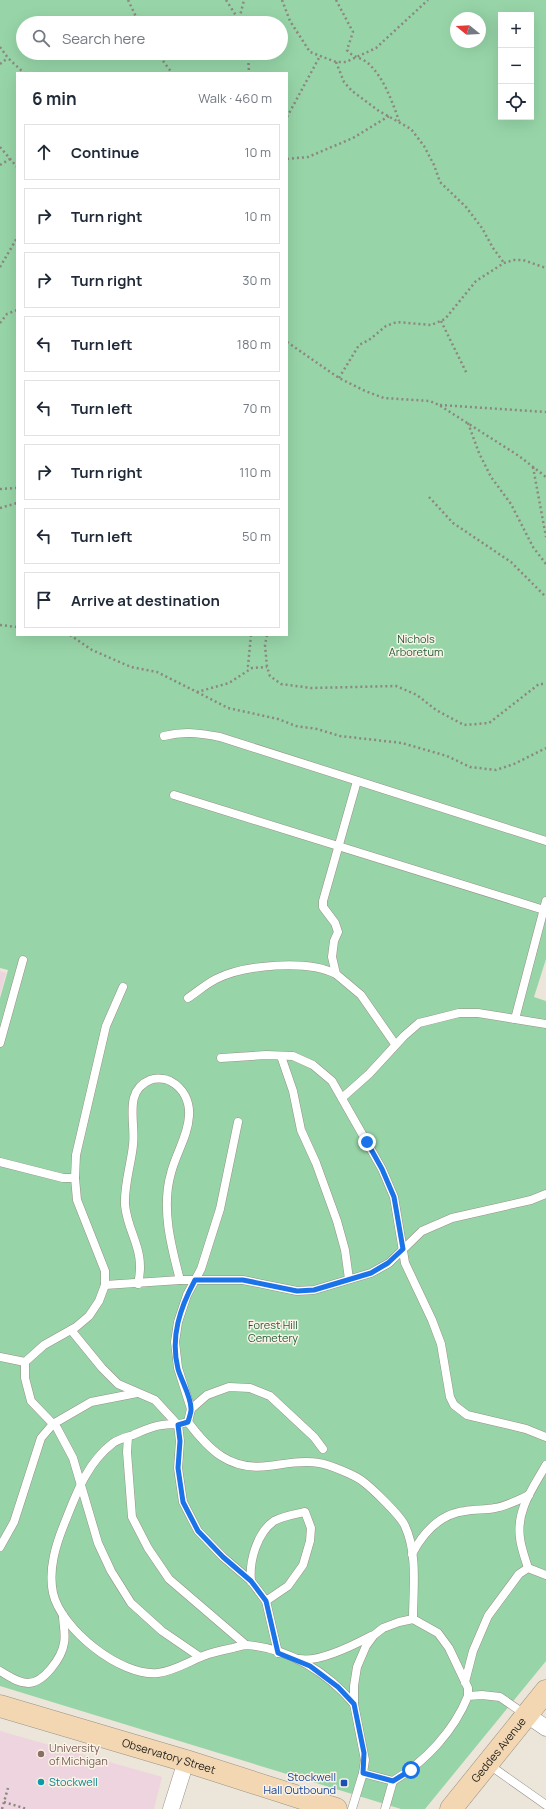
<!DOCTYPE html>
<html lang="en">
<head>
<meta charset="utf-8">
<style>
	:root { --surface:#fff; --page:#f2f2f3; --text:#1f2937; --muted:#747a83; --line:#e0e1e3 }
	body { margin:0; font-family:Manrope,sans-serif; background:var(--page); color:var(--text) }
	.controls { position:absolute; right:12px; top:12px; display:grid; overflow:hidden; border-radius:0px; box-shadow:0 4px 16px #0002 }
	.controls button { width:36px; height:36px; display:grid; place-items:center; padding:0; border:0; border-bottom:1px solid var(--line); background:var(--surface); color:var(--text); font:20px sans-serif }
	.compass { position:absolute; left:450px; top:12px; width:36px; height:36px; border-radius:50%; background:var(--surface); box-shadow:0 4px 16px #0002; rotate:288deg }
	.stop { position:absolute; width:12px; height:12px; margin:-9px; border:3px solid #1a73e8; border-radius:50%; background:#fff }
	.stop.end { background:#1a73e8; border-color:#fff; box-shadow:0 1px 4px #0008 }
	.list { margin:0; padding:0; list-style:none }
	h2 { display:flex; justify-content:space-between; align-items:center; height:52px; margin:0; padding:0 16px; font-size:17px }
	h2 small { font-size:13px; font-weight:400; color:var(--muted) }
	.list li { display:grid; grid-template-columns:26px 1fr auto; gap:12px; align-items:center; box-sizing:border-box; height:56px; margin:0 8px 8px; padding:0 8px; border:1px solid var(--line); border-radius:0px }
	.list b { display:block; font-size:15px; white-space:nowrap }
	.list em { font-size:13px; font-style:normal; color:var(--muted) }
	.icon { flex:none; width:22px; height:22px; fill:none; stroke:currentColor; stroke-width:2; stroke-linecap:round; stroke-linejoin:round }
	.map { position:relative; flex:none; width:546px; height:1809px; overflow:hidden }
	.search { position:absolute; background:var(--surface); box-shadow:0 4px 16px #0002; left:16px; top:16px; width:272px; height:44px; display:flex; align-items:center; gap:10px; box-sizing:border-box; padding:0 14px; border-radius:22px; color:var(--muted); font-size:15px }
	.panel { position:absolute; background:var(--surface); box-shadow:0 4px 16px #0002; left:16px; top:72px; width:272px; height:564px; border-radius:0px }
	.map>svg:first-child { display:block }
</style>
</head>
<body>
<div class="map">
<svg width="546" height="1809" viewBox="0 0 546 1809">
	<rect width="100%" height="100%" fill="#ece5d9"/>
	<g fill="#edd4de">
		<path d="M0,971L6,973L0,995Z"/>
		<path d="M0,1731L162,1777L154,1809H0Z"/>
	</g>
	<path fill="#97d5a8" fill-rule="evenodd" d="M0,0H546V959L534,997L546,1001V1661L425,1809H401L0,1686V998L8,970L0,968ZM501,15H531V117H501ZM456,18H480V42H456ZM23,23H281V53H23ZM17,73H287V635H17Z"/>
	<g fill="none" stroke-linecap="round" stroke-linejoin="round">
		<g stroke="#979186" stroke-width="9">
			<g id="lane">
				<path d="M164,736C184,731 200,733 220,737L546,841"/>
				<path d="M357,781L323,901V907L335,923L338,932L334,941L332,957L336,974L361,995L395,1044"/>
				<path d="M174,795L544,910"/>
				<path d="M188,998C197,992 206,984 216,979C244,965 307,959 336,974"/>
				<path d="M515,1019L546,901"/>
				<path d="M0,1043L23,960"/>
				<path d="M281,1056L293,1091L301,1130L316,1163L337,1221L345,1250L349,1279"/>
				<path d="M221,1058L266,1055L293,1056L313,1065L332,1081L382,1169L394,1197L405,1263L432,1320L441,1344L450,1397L454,1405L467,1415L526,1429L546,1437"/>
				<path d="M342,1098L369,1074L404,1036L419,1023L459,1013H478L546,1024"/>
				<path d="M238,1122L220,1209L201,1269L187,1295L178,1322L175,1342L178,1368L191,1409L188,1422C176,1426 172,1423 162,1425C152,1426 142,1431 133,1435C127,1437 119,1439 113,1443C87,1463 77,1492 65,1522C56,1544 48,1569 53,1593C61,1629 121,1677 158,1673C174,1671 188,1662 203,1656C213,1652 223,1650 233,1648C237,1647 243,1645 247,1645C289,1648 328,1673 354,1704"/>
				<path d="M0,1162L63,1178H75"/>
				<path d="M138,1284C146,1249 128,1235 125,1205C124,1184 131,1165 133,1145C136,1122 123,1091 150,1080C155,1078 165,1078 170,1081C184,1088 190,1102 189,1116C188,1136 176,1153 171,1173C161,1208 171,1246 180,1280"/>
				<path d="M105,1285L180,1280H243L297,1291L314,1290L371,1273L389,1263L422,1231L452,1218L531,1200L546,1194"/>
				<path d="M71,1330L102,1368L118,1384L155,1400L178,1425L180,1441L178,1468L183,1502L198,1531L223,1557L251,1581L266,1601L278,1653"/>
				<path d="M0,1357L25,1362L44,1345L76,1327L89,1316L99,1301L105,1285V1271L77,1200L75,1178L76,1155L106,1026L123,987"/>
				<path d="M25,1362V1378L31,1401L57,1428L73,1458L98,1543L111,1571L131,1603L162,1631L200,1657"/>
				<path d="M191,1409L207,1395L229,1387L250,1388L270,1396L314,1437L323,1449"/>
				<path d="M188,1422C209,1450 230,1471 268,1466C285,1464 302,1460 319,1463C328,1464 354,1475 361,1480C371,1487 401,1516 405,1526C418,1554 413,1590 413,1619"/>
				<path d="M128,1437L127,1452L132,1517L148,1548L169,1579L246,1645"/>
				<path d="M0,1547L14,1522L41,1438L53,1424L91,1402L137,1393"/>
				<path d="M412,1554C423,1533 440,1514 465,1511C475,1509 485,1510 495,1508C507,1506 518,1500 529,1495"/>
				<path d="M528,1568C525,1558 521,1548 520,1538C516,1510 533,1488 546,1465"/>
				<path d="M251,1581C249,1561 257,1533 274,1521C283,1516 295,1514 305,1512L311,1528L310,1541L303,1565L288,1586L266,1601"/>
				<path d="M299,1659C319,1663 354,1645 371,1636"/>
				<path d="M0,1671C9,1676 18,1683 28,1683C44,1683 62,1657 64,1643C66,1635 63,1624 63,1615"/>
				<path d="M465,1682L473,1651L488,1616L519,1574L528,1568L546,1575"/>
				<path d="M468,1696V1688L449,1648L438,1633L413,1619L399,1622L383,1628L374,1635L366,1646L357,1667L354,1686V1704L365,1760L363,1773L393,1781C425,1762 454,1731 468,1696L482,1695L500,1697L526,1715"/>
				<path d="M488,1764L546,1805"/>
				<path d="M352,1809L363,1773"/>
				<path d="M385,1809L393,1781"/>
			</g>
		</g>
		<g stroke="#979186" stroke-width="17">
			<g id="street">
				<path d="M527,1715L546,1728"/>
				<path d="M171,1809L186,1761"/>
			</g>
		</g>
		<g stroke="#979186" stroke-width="23">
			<g id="secondary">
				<path id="s1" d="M0,1706L186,1761L336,1809"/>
				<path id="s2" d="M451,1809L546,1691"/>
			</g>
		</g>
		<g stroke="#8c877f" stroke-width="2.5" stroke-dasharray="2 3" stroke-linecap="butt">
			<path d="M128,0L139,23"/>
			<path d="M226,0L239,20"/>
			<path d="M282,0L290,21L310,52L336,62H346L376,48L428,0"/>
			<path d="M336,0L353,32L347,50C352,57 362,58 368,63C384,78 392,101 399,121"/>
			<path d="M240,23L239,20L244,0"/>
			<path d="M0,47L8,58L24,73"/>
			<path d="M157,53L172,73"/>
			<path d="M248,53L249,73"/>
			<path d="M336,62L344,82L352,91L379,111L411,129L424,146L434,165L440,182L466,207L482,228L493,248L504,263"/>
			<path d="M0,64L8,58"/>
			<path d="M287,117L320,56"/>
			<path d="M0,147L17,167"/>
			<path d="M287,159L308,157L353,138L389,116"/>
			<path d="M0,165L10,159"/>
			<path d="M0,267L17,238"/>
			<path d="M441,321L467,374"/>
			<path d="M0,323L7,314L17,310"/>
			<path d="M287,342L339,378L365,391L384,398L430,401L439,405L519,456L546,477"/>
			<path d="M339,378L359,345L369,340L386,326L397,322L431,325L445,319L476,281L504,263L514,260H523L546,268"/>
			<path d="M440,405L546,412"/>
			<path d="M468,423L479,453L491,477L511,504L533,547L546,564"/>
			<path d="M533,467L546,537"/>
			<path d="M0,489L17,488"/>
			<path d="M429,497L453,523L511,562L546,597"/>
			<path d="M0,508L17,503"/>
			<path d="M0,625L17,627"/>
			<path d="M70,635L92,650L131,667L157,672L197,692L229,683L252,668L267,667"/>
			<path d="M251,635L248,666L252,668"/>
			<path d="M267,635L265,645L267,667L270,676L281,684L311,688L396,686L417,695L436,710L464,725L489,723L539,684H546"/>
			<path d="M197,692L228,708L278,719L296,726L317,729L340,736L402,743L447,756L470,767L496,770L514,764L546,748"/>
			<path d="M4,1802L27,1809"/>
			<path d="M2,1809L8,1788"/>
		</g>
		<use href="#lane" stroke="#fff" stroke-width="8"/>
		<use href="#street" stroke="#fff" stroke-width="16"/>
		<use href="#secondary" stroke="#f2d7b2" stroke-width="22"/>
	</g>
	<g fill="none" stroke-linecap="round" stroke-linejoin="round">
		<path stroke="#1a73e8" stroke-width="5" d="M367,1142L382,1169L394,1197L403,1249L388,1263L371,1273L314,1290L297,1291L243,1280H195C180,1308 170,1337 178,1369C181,1380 192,1398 191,1410C191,1413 189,1418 188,1422L178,1425L180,1441L178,1468L183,1502L198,1531L223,1557L251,1581L266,1601L278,1653L310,1666L338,1687L354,1704L364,1753L363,1773L393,1781L411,1770"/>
	</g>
	<circle fill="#8d6e63" stroke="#f9f2e6" stroke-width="1.5" cx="41" cy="1754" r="4"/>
	<circle fill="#0f9aa8" stroke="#f9f2e6" stroke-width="1.5" cx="41" cy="1782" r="4"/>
	<rect fill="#1a4fb4" stroke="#f9f2e6" stroke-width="1.5" x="340" y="1779" width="8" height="8" rx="2"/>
	<g text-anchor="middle" stroke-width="3" stroke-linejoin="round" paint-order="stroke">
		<g font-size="11" fill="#235b37" stroke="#f9f2e6">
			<text x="416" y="643">Nichols<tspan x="416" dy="13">Arboretum</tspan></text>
			<text x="273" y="1329">Forest Hill<tspan x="273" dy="13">Cemetery</tspan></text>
		</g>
		<g font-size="11" fill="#785e54" stroke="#f9f2e6" text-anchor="start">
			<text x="49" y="1752">University<tspan x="49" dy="13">of Michigan</tspan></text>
		</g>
		<g font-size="11" fill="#24211d" stroke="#f9f2e6">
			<text dy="4" stroke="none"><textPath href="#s2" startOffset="76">Geddes Avenue</textPath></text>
			<text dy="4" stroke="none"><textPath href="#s1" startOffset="176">Observatory Street</textPath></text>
		</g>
		<g font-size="11" fill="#164399" stroke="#f9f2e6" text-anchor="end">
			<text x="336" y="1781">Stockwell<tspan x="336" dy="13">Hall Outbound</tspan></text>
		</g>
		<g font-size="11" fill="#0d838f" stroke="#f9f2e6" text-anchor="start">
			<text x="49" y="1786">Stockwell</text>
		</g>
	</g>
</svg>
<div class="controls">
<button>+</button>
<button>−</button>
<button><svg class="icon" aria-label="locate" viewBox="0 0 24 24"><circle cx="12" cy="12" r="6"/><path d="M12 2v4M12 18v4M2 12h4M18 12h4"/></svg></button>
</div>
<svg class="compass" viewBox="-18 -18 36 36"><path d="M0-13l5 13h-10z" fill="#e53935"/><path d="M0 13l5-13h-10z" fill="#747a83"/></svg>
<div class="stop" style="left:411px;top:1770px"></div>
<div class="stop end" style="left:367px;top:1142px"></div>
<div class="search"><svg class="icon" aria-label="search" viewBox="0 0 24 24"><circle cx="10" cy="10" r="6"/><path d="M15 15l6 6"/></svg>Search here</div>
<section class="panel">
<h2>6 min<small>Walk · 460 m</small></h2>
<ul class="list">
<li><svg class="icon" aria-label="ahead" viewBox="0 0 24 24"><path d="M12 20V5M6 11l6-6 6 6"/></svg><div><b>Continue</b></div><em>10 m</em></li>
<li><svg class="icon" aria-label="right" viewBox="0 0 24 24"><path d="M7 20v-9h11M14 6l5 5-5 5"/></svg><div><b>Turn right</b></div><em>10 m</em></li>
<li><svg class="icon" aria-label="right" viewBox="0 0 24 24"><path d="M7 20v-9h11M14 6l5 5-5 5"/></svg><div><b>Turn right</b></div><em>30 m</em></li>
<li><svg class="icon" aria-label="left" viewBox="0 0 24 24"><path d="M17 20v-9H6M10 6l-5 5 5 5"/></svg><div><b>Turn left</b></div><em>180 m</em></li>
<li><svg class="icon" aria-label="left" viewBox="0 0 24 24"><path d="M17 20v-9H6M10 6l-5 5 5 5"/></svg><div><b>Turn left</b></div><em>70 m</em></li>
<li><svg class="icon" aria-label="right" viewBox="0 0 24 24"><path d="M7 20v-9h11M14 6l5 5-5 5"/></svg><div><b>Turn right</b></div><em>110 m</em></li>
<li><svg class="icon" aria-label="left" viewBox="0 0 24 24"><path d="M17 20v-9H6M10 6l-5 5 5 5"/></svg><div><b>Turn left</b></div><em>50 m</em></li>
<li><svg class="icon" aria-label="arrive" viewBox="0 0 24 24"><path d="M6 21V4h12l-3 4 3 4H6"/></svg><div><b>Arrive at destination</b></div></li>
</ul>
</section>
</div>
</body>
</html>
